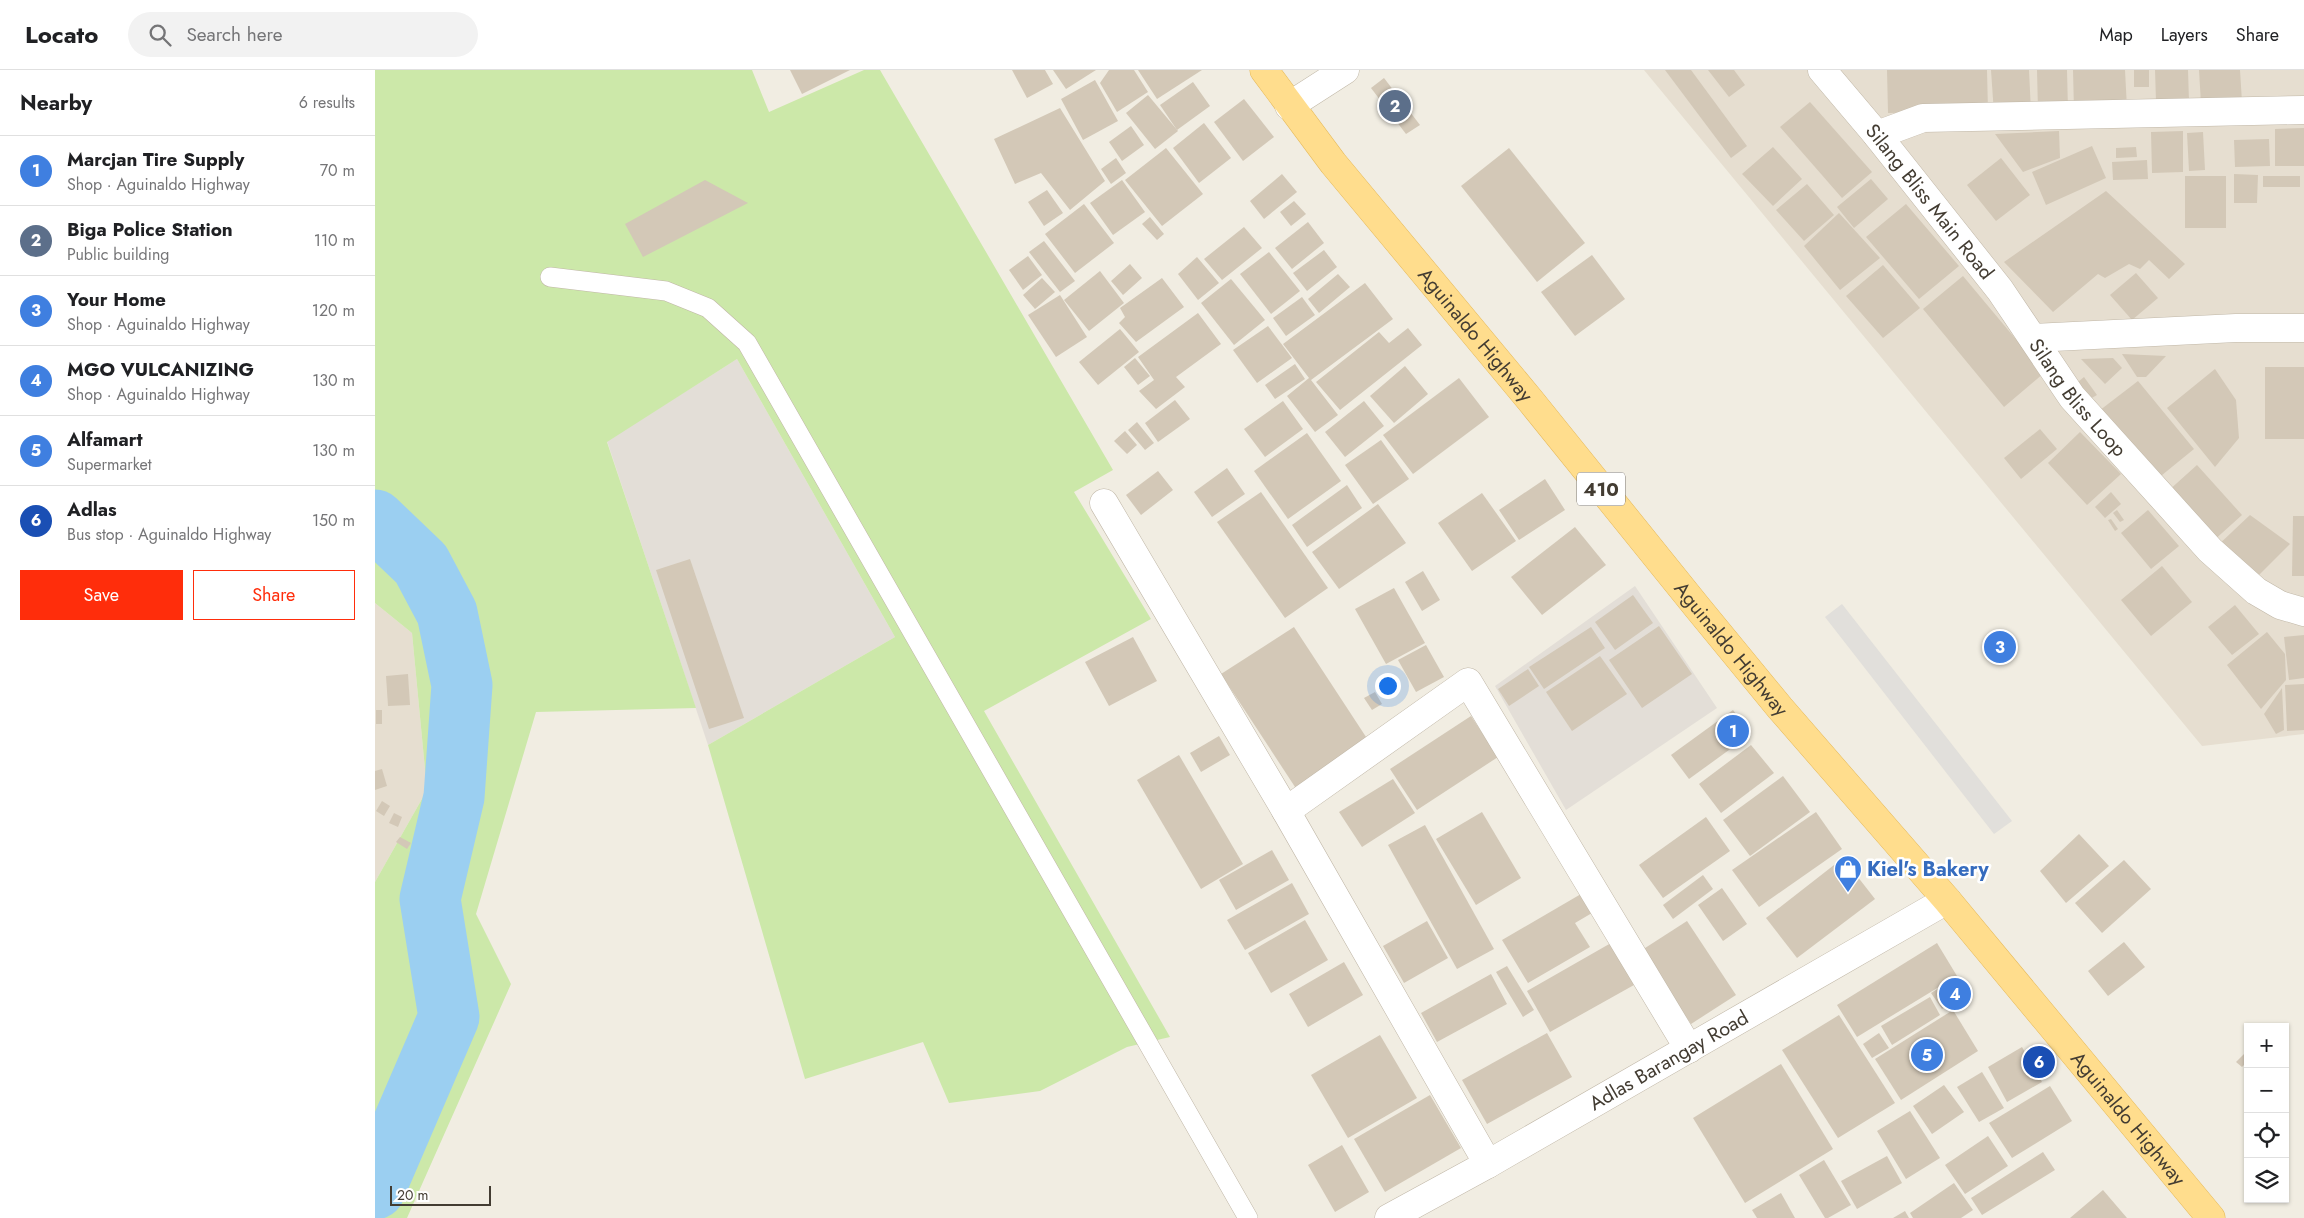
<!DOCTYPE html>
<html lang="en">
<head>
<meta charset="utf-8">
<style>
	:root { --surface:#fff; --page:#f2f2f2; --text:#202124; --muted:#757577; --line:#e0e0e0; --accent:#ff2d0b }
	body { margin:0; font-family:Jost,sans-serif; background:var(--page); color:var(--text) }
	.controls { position:absolute; right:15px; bottom:15px; display:grid; overflow:hidden; border-radius:0px; box-shadow:0 1px 4px #0004 }
	.controls button { width:45px; height:45px; display:grid; place-items:center; padding:0; border:0; border-bottom:1px solid var(--line); background:var(--surface); color:var(--text); font:25px sans-serif }
	.scale { position:absolute; left:15px; bottom:12px; width:101px; box-sizing:border-box; padding-left:5px; border:2px solid #433c32; border-top:0; font-size:14px; line-height:18px; white-space:nowrap; color:#433c32; -webkit-text-stroke:4px #fff; paint-order:stroke }
	.you { position:absolute; left:1012px; top:615px; width:18px; height:18px; margin:-12px; border:4px solid #fff; border-radius:50%; background:#1a73e8; box-shadow:0 0 0 8px #1a73e833 }
	.badge { display:grid; place-items:center; width:32px; height:32px; border-radius:50%; background:var(--accent); color:#fff; font-size:16px; font-weight:700 }
	.pin { position:absolute; translate:-50% -50%; border:2px solid #fff; box-shadow:0 1px 5px #0006 }
	.list { margin:0; padding:0; list-style:none }
	h2 { display:flex; justify-content:space-between; align-items:center; height:65px; margin:0; padding:0 20px; font-size:21px }
	h2 small { font-size:16px; font-weight:400; color:var(--muted) }
	.list li { display:grid; grid-template-columns:32px 1fr auto; gap:15px; align-items:center; box-sizing:border-box; height:70px; padding:0 20px; border-top:1px solid var(--line) }
	.list b { display:block; font-size:19px; white-space:nowrap }
	.list p { margin:0; font-size:16px; white-space:nowrap; color:var(--muted) }
	.list em { font-size:16px; font-style:normal; color:var(--muted) }
	.actions { display:flex; gap:10px; padding:15px 20px }
	.actions a { flex:1; padding:11px 0; border:1px solid var(--accent); border-radius:0px; text-align:center; font-size:18px; color:var(--accent) }
	.actions .main { background:var(--accent); color:#fff }
	.icon { flex:none; width:28px; height:28px; fill:none; stroke:currentColor; stroke-width:2; stroke-linecap:round; stroke-linejoin:round }
	.map { position:relative; flex:none; width:1929px; height:1148px; overflow:hidden }
	header { display:flex; align-items:center; gap:30px; box-sizing:border-box; height:70px; padding:0 25px; background:var(--surface); border-bottom:1px solid var(--line) }
	header strong { font-size:24px }
	nav { display:flex; gap:28px; margin-inline-start:auto; font-size:18px }
	.search { width:350px; height:45px; background:var(--page); display:flex; align-items:center; gap:12px; box-sizing:border-box; padding:0 18px; border-radius:28px; color:var(--muted); font-size:19px }
	main { display:flex }
	aside { flex:1; background:var(--surface) }
	.map>svg:first-child { display:block }
</style>
</head>
<body>
<header>
<strong>Locato</strong>
<div class="search"><svg class="icon" aria-label="search" viewBox="0 0 24 24"><circle cx="10" cy="10" r="6"/><path d="M15 15l6 6"/></svg>Search here</div>
<nav><a>Map</a><a>Layers</a><a>Share</a></nav>
</header>
<main>
<aside>
<h2>Nearby<small>6 results</small></h2>
<ul class="list">
<li><span class="badge" style="background:#3f7fe0">1</span><div><b>Marcjan Tire Supply</b><p>Shop · Aguinaldo Highway</p></div><em>70 m</em></li>
<li><span class="badge" style="background:#5c6f8a">2</span><div><b>Biga Police Station</b><p>Public building</p></div><em>110 m</em></li>
<li><span class="badge" style="background:#3f7fe0">3</span><div><b>Your Home</b><p>Shop · Aguinaldo Highway</p></div><em>120 m</em></li>
<li><span class="badge" style="background:#3f7fe0">4</span><div><b>MGO VULCANIZING</b><p>Shop · Aguinaldo Highway</p></div><em>130 m</em></li>
<li><span class="badge" style="background:#3f7fe0">5</span><div><b>Alfamart</b><p>Supermarket</p></div><em>130 m</em></li>
<li><span class="badge" style="background:#1a4fb4">6</span><div><b>Adlas</b><p>Bus stop · Aguinaldo Highway</p></div><em>150 m</em></li>
</ul>
<div class="actions"><a class="main">Save</a><a>Share</a></div>
</aside>
<div class="map">
<svg width="1929" height="1148" viewBox="0 0 1929 1148">
	<rect width="100%" height="100%" fill="#f1ede2"/>
	<g fill="#e6ded0">
		<path d="M1269,0H1929V664L1827,676Z"/>
		<path d="M0,533L37,563L52,720L0,812Z"/>
	</g>
	<g fill="#e3ded7">
		<path d="M362,289L520,567L333,675L232,371Z"/>
		<path d="M1260,516L1342,638L1191,740L1120,616Z"/>
	</g>
	<path fill="#cce8a9" d="M0,0H377L394,42L489,0H505L738,400L699,422L776,549L609,641L795,967L752,977L665,1021L574,1033L548,972L430,1009L333,675L520,567L362,289L232,372L321,638L161,642L101,844L136,914L32,1148H0V812L52,720L37,563L0,533Z"/>
	<path fill="#e1dfdb" d="M1467,534L1637,751L1619,764L1450,547Z"/>
	<g fill="none" stroke-linecap="round" stroke-linejoin="round">
		<path stroke="#9bcff1" stroke-width="61" d="M0,450L46,494L72,543L87,615L79,727L55,829L74,947L0,1119"/>
	</g>
	<g fill="#d3c8b7">
		<path d="M415,0H475L427,24Z"/>
		<path d="M637,0H670L678,14L652,28Z"/>
		<path d="M678,0H721L691,19Z"/>
		<path d="M734,0H759L773,22L742,42L725,13Z"/>
		<path d="M763,0H827L782,29Z"/>
		<path d="M1290,0H1316L1372,76L1356,88Z"/>
		<path d="M1333,0H1359L1370,15L1354,27Z"/>
		<path d="M1512,0H1612L1613,41L1513,43Z"/>
		<path d="M1616,0H1654L1656,42L1619,44Z"/>
		<path d="M1662,0H1692L1693,40L1663,41Z"/>
		<path d="M1698,0H1750L1752,38L1699,41Z"/>
		<rect x="1759" y="0" width="15" height="17"/>
		<path d="M1780,0H1813L1814,32H1781Z"/>
		<path d="M1824,0H1865L1867,32L1826,34Z"/>
		<path d="M1009,8L1045,55L1031,64L996,18Z"/>
		<path d="M720,10L743,51L708,70L686,29Z"/>
		<path d="M818,12L835,36L802,60L785,35Z"/>
		<path d="M773,25L803,61L780,79L751,43Z"/>
		<path d="M869,29L899,67L868,91L839,52Z"/>
		<path d="M1435,32L1497,102L1467,128L1405,57Z"/>
		<path d="M685,38L730,111L695,140L666,103L640,114L619,69Z"/>
		<path d="M829,53L856,88L824,113L798,78Z"/>
		<path d="M756,56L769,75L747,91L734,72Z"/>
		<path d="M1929,58V96H1900V59Z"/>
		<path d="M1684,61L1685,88L1648,102L1620,64Z"/>
		<path d="M1808,61V102L1777,103L1776,62Z"/>
		<path d="M1828,62L1830,100L1814,101L1812,63Z"/>
		<path d="M1894,69L1895,96L1860,97L1859,70Z"/>
		<path d="M1717,76L1731,108L1671,135L1657,102Z"/>
		<path d="M1398,77L1427,109L1398,136L1367,104Z"/>
		<path d="M1761,77L1762,87L1741,88V78Z"/>
		<path d="M791,78L828,124L787,156L750,110Z"/>
		<path d="M1134,78L1210,173L1162,212L1086,116Z"/>
		<path d="M741,88L751,103L736,114L726,99Z"/>
		<path d="M1626,88L1655,125L1621,151L1592,115Z"/>
		<path d="M1772,90L1773,109L1738,110L1737,92Z"/>
		<path d="M907,104L922,122L889,149L875,131Z"/>
		<path d="M1859,104L1883,105L1882,133H1859Z"/>
		<rect x="1810" y="106" width="41" height="52"/>
		<rect x="1888" y="106" width="37" height="11"/>
		<path d="M1496,109L1513,129L1479,158L1462,137Z"/>
		<path d="M330,110L373,133L268,187L250,154Z"/>
		<path d="M747,110L770,142L738,165L715,133Z"/>
		<path d="M1432,114L1459,145L1429,171L1401,140Z"/>
		<path d="M672,120L688,143L669,156L653,132Z"/>
		<path d="M1731,121L1810,194L1794,209L1774,190L1765,199L1754,194L1730,208L1723,204L1678,242L1629,192Z"/>
		<path d="M919,131L931,144L916,156L905,142Z"/>
		<path d="M709,134L739,173L700,203L670,164Z"/>
		<path d="M1531,134L1584,196L1544,229L1491,167Z"/>
		<path d="M1464,143L1505,188L1465,220L1429,176Z"/>
		<path d="M775,147L789,164L782,170L767,154Z"/>
		<path d="M933,152L949,173L917,199L900,178Z"/>
		<path d="M869,157L887,178L847,210L829,189Z"/>
		<path d="M669,171L700,211L685,222L654,182Z"/>
		<path d="M949,180L962,197L932,221L918,203Z"/>
		<path d="M894,182L925,221L896,244L865,204Z"/>
		<path d="M1217,185L1250,229L1200,266L1166,222Z"/>
		<path d="M653,186L667,205L648,220L634,200Z"/>
		<path d="M822,187L844,213L823,230L803,204Z"/>
		<path d="M755,194L767,208L748,225L736,211Z"/>
		<path d="M1508,195L1545,238L1508,268L1471,226Z"/>
		<path d="M725,201L749,233L714,261L689,230Z"/>
		<path d="M1761,203L1783,228L1757,250L1735,225Z"/>
		<path d="M963,204L975,217L944,243L933,229Z"/>
		<path d="M1588,206L1669,303L1629,337L1548,239Z"/>
		<path d="M667,208L680,222L660,239L648,225Z"/>
		<path d="M787,208L809,237L761,272L744,253L750,247L745,238Z"/>
		<path d="M856,209L890,250L859,275L826,233Z"/>
		<path d="M990,213L1018,249L936,310L963,345L940,362L912,326L934,308L908,274Z"/>
		<path d="M685,225L712,267L681,287L653,245Z"/>
		<path d="M927,227L940,245L911,266L898,248Z"/>
		<path d="M823,243L846,274L801,307L810,317L781,339L764,321L779,310L763,287Z"/>
		<path d="M893,256L917,288L882,313L858,280Z"/>
		<path d="M1033,258L1047,275L965,340L941,312L1004,262L1014,273Z"/>
		<path d="M745,259L764,282L723,315L704,292Z"/>
		<path d="M1747,284L1791,286L1771,307H1762Z"/>
		<path d="M760,288L775,306L763,315L749,297Z"/>
		<path d="M1738,288L1747,298L1730,314L1706,289Z"/>
		<path d="M920,294L930,309L900,329L890,315Z"/>
		<path d="M1030,296L1053,324L1019,353L995,326Z"/>
		<rect x="1890" y="297" width="39" height="72"/>
		<path d="M1840,299L1861,330L1864,368L1840,397L1792,338Z"/>
		<path d="M1709,307L1722,325L1715,329L1703,312Z"/>
		<path d="M1084,308L1114,347L1038,404L1008,365Z"/>
		<path d="M1763,311L1819,379L1776,414L1720,344Z"/>
		<path d="M800,330L815,349L783,372L770,353Z"/>
		<path d="M908,331L928,359L890,387L869,359Z"/>
		<path d="M989,331L1009,356L970,387L950,362Z"/>
		<path d="M762,352L779,373L770,380L753,360Z"/>
		<path d="M1665,359L1682,379L1646,409L1629,388Z"/>
		<path d="M750,361L762,375L752,384L739,371Z"/>
		<path d="M1705,362L1746,404L1712,435L1673,393Z"/>
		<path d="M932,363L966,411L913,449L879,401Z"/>
		<path d="M1006,370L1034,409L998,434L970,395Z"/>
		<path d="M1822,395L1867,445L1837,472L1792,422Z"/>
		<path d="M852,398L870,424L837,447L819,422Z"/>
		<path d="M783,401L798,420L766,445L751,425Z"/>
		<path d="M1170,409L1190,440L1144,470L1124,440Z"/>
		<path d="M972,415L987,438L932,477L917,455Z"/>
		<path d="M886,422L953,518L910,548L842,452Z"/>
		<path d="M1736,422L1746,434L1730,448L1720,437Z"/>
		<path d="M1107,423L1141,471L1097,501L1063,453Z"/>
		<path d="M1003,434L1031,473L964,519L937,482Z"/>
		<path d="M1742,440L1749,450L1745,452L1738,443Z"/>
		<path d="M1773,440L1804,476L1776,499L1746,463Z"/>
		<path d="M1875,445L1915,474L1876,513L1840,478Z"/>
		<path d="M1918,446H1929V506H1917Z"/>
		<path d="M1736,449L1743,459L1740,461L1733,450Z"/>
		<path d="M1200,457L1231,495L1167,545L1136,507Z"/>
		<path d="M315,489L369,648L334,659L281,500Z"/>
		<path d="M1787,496L1817,532L1776,566L1746,530Z"/>
		<path d="M1048,501L1065,530L1047,541L1030,512Z"/>
		<path d="M1019,518L1050,573L1011,594L980,539Z"/>
		<path d="M1258,525L1278,553L1240,580L1220,552Z"/>
		<path d="M1860,535L1884,564L1857,585L1833,557Z"/>
		<path d="M1284,556L1317,604L1267,638L1234,590Z"/>
		<path d="M919,557L995,673L922,720L846,604Z"/>
		<path d="M1216,557L1230,578L1169,619L1154,597Z"/>
		<path d="M1892,562L1910,584L1911,610L1886,639L1852,595Z"/>
		<path d="M1929,565V608L1914,610L1909,567Z"/>
		<path d="M758,567L782,611L734,636L710,592Z"/>
		<path d="M1051,575L1069,607L1041,622L1023,590Z"/>
		<path d="M1225,586L1252,624L1197,661L1171,622Z"/>
		<path d="M1153,599L1164,616L1134,636L1123,619Z"/>
		<path d="M33,604L35,635L13,636L11,606Z"/>
		<path d="M1929,614V660L1912,661L1910,615Z"/>
		<path d="M1907,618L1909,660L1901,664L1889,644Z"/>
		<path d="M1000,622L1007,634L997,640L989,628Z"/>
		<rect x="1" y="640" width="6" height="14"/>
		<path d="M1358,640L1376,664L1314,709L1296,685Z"/>
		<path d="M1096,646L1123,687L1042,740L1015,699Z"/>
		<path d="M844,666L855,685L826,702L815,683Z"/>
		<path d="M1376,675L1399,703L1346,743L1324,714Z"/>
		<path d="M804,685L868,794L826,819L762,710Z"/>
		<path d="M7,699L12,716L0,720V701Z"/>
		<path d="M1408,706L1435,742L1375,786L1348,750Z"/>
		<path d="M1018,709L1040,743L987,777L964,742Z"/>
		<path d="M7,731L15,736L9,746L1,741Z"/>
		<path d="M1107,742L1146,808L1101,835L1061,769Z"/>
		<path d="M1441,742L1467,779L1384,837L1357,800Z"/>
		<path d="M19,743L27,747L23,757L14,753Z"/>
		<path d="M1331,747L1355,781L1288,828L1264,795Z"/>
		<path d="M1050,755L1119,879L1082,899L1013,775Z"/>
		<path d="M1704,764L1734,796L1691,833L1665,801Z"/>
		<path d="M25,767L36,773L32,779L21,772Z"/>
		<path d="M897,780L914,810L861,840L844,810Z"/>
		<path d="M1468,788L1500,829L1422,888L1391,848Z"/>
		<path d="M1749,790L1776,819L1727,863L1700,833Z"/>
		<path d="M1328,805L1338,819L1298,849L1288,835Z"/>
		<path d="M917,813L934,844L870,880L852,850Z"/>
		<path d="M1347,818L1372,854L1348,871L1323,835Z"/>
		<path d="M1206,824L1217,843L1200,853L1215,877L1153,913L1127,870Z"/>
		<path d="M930,850L953,890L896,923L873,883Z"/>
		<path d="M1052,851L1073,888L1029,913L1008,876Z"/>
		<path d="M1312,851L1361,925L1316,954L1267,880Z"/>
		<path d="M1749,872L1770,897L1733,926L1713,901Z"/>
		<path d="M1236,873L1259,915L1175,962L1152,921Z"/>
		<path d="M1562,873L1582,906L1482,967L1462,935Z"/>
		<path d="M969,892L988,925L933,957L914,924Z"/>
		<path d="M1132,896L1159,940L1148,947L1121,902Z"/>
		<path d="M1116,904L1132,934L1062,972L1046,943Z"/>
		<path d="M1578,909L1588,925L1567,939L1556,923Z"/>
		<path d="M1555,927L1565,945L1517,975L1506,956Z"/>
		<path d="M1578,940L1603,981L1526,1030L1500,989Z"/>
		<path d="M1464,945L1520,1033L1463,1068L1407,980Z"/>
		<path d="M1172,963L1197,1007L1112,1054L1087,1010Z"/>
		<path d="M1504,963L1514,978L1497,988L1488,974Z"/>
		<path d="M1005,965L1042,1028L973,1068L936,1005Z"/>
		<path d="M1647,977L1667,1012L1632,1032L1613,997Z"/>
		<path d="M1873,980V991L1867,997L1861,992Z"/>
		<path d="M1406,994L1458,1079L1370,1133L1318,1048Z"/>
		<path d="M1607,1002L1629,1038L1604,1052L1582,1017Z"/>
		<path d="M1569,1015L1589,1042L1557,1064L1538,1036Z"/>
		<path d="M1675,1016L1697,1051L1637,1088L1614,1053Z"/>
		<path d="M1055,1025L1086,1078L1010,1122L979,1069Z"/>
		<path d="M1535,1041L1565,1088L1531,1109L1502,1061Z"/>
		<path d="M1613,1066L1633,1096L1590,1124L1570,1095Z"/>
		<path d="M967,1075L994,1122L960,1142L933,1095Z"/>
		<path d="M1668,1082L1680,1100L1607,1145L1596,1128Z"/>
		<path d="M1512,1086L1527,1113L1482,1139L1466,1111Z"/>
		<path d="M1449,1090L1476,1135L1453,1148H1450L1424,1105Z"/>
		<path d="M1579,1113L1598,1140L1586,1148H1538L1535,1143Z"/>
		<path d="M1728,1120L1752,1148H1695Z"/>
		<path d="M1406,1123L1420,1148H1382L1377,1140Z"/>
		<path d="M1530,1141L1534,1148H1518Z"/>
	</g>
	<g fill="none" stroke-linecap="round" stroke-linejoin="round">
		<g stroke="#c0b7a7" stroke-width="20">
			<path id="lane" d="M175,207L291,221L333,238L372,273L873,1148"/>
		</g>
		<g stroke="#c0b7a7" stroke-width="29">
			<g id="street">
				<path id="s1" d="M1447,0L1502,65L1625,220L1697,327L1835,480L1881,521L1905,535L1929,542"/>
				<path d="M914,36L970,0"/>
				<path d="M1502,65L1548,48L1929,40"/>
				<path d="M1658,268L1861,258H1929"/>
				<path d="M729,433L911,741L1113,1094"/>
				<path d="M911,741L1093,612L1314,979"/>
				<path id="s2" d="M1014,1148L1113,1094L1572,830"/>
			</g>
		</g>
		<g stroke="#e6ba5b" stroke-width="29">
			<g id="primary">
				<path id="s3" d="M889,0L958,93L1155,330L1322,537L1405,638L1572,830L1836,1148"/>
			</g>
		</g>
		<use href="#lane" stroke="#fff" stroke-width="19"/>
		<use href="#street" stroke="#fff" stroke-width="28"/>
		<use href="#primary" stroke="#ffdd8d" stroke-width="28"/>
	</g>
	<defs>
		<g id="shop-pin" transform="scale(1.4375)"><path d="M0 17L-7.5 6A9.5 9.5 0 1 1 7.5 6Z" fill="#3f7fe0" stroke="#fff"/><path d="M-5-2.5h2.3a2.7 3.5 0 0 1 5.4 0H5L5.5 6h-11ZM-1.5-2.5h3a1.5 2.3 0 0 0-3 0Z" fill="#fff"/></g>
	</defs>
	<g fill-rule="evenodd">
		<use href="#shop-pin" x="1473" y="799"/>
	</g>
	<g text-anchor="middle" stroke-width="5" stroke-linejoin="round" paint-order="stroke">
		<rect fill="#fff" stroke="#7b7670" stroke-width="1" x="1202" y="402.5" width="48" height="33" rx="4"/>
		<g font-size="19" font-weight="bold" fill="#433c32">
			<text x="1226" y="426">410</text>
		</g>
		<g font-size="20" fill="#433c32" stroke="#fff">
			<text dy="7" stroke="none"><textPath href="#s1" startOffset="170">Silang Bliss Main Road</textPath></text>
			<text dy="7" stroke="none"><textPath href="#s3" startOffset="339">Aguinaldo Highway</textPath></text>
			<text dy="7" stroke="none"><textPath href="#s1" startOffset="416">Silang Bliss Loop</textPath></text>
			<text dy="7" stroke="none"><textPath href="#s3" startOffset="744">Aguinaldo Highway</textPath></text>
			<text dy="7" stroke="none"><textPath href="#s2" startOffset="321">Adlas Barangay Road</textPath></text>
			<text dy="7" stroke="none"><textPath href="#s3" startOffset="1359">Aguinaldo Highway</textPath></text>
		</g>
		<g font-size="20" font-weight="bold" fill="#366cbe" stroke="#fff" text-anchor="start">
			<text x="1492" y="806">Kiel's Bakery</text>
		</g>
	</g>
</svg>
<div class="controls">
<button>+</button>
<button>−</button>
<button><svg class="icon" aria-label="locate" viewBox="0 0 24 24"><circle cx="12" cy="12" r="6"/><path d="M12 2v4M12 18v4M2 12h4M18 12h4"/></svg></button>
<button><svg class="icon" aria-label="layers" viewBox="0 0 24 24"><path d="M12 4l9 5-9 5-9-5zM3 14l9 5 9-5"/></svg></button>
</div>
<div class="scale">20 m</div>
<div class="you"></div>
<div class="pin badge" style="left:1358px;top:661px;background:#3f7fe0">1</div>
<div class="pin badge" style="left:1020px;top:36px;background:#5c6f8a">2</div>
<div class="pin badge" style="left:1625px;top:577px;background:#3f7fe0">3</div>
<div class="pin badge" style="left:1580px;top:924px;background:#3f7fe0">4</div>
<div class="pin badge" style="left:1552px;top:985px;background:#3f7fe0">5</div>
<div class="pin badge" style="left:1664px;top:992px;background:#1a4fb4">6</div>
</div>
</main>
</body>
</html>
